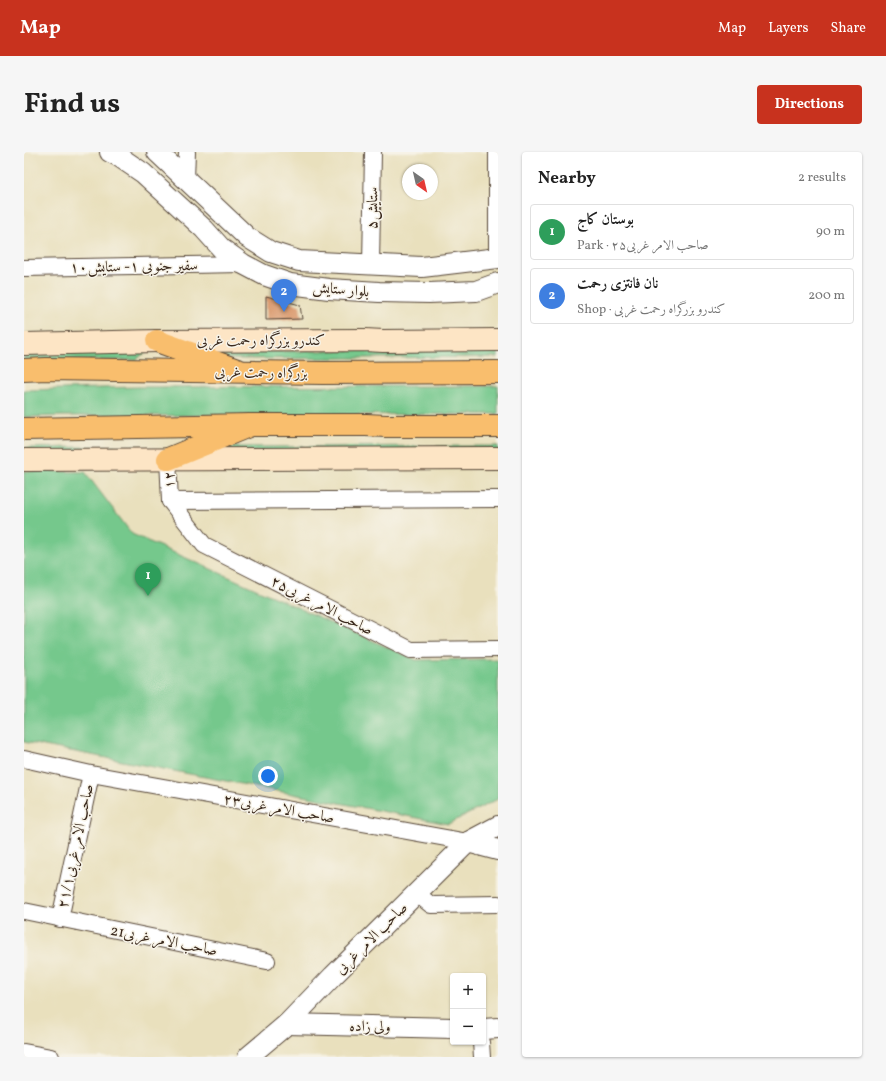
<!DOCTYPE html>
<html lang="en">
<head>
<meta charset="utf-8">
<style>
	:root { --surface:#fff; --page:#f6f6f6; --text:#222; --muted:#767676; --line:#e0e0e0; --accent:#c8321e }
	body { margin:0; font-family:Vollkorn,Amiri,serif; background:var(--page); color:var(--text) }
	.controls { position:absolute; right:12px; bottom:12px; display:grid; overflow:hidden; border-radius:4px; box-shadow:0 1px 3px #0004 }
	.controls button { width:36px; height:36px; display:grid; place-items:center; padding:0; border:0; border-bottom:1px solid var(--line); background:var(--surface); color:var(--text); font:20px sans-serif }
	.compass { position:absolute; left:378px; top:12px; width:36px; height:36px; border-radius:50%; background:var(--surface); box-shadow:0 1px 3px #0004; rotate:146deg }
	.you { position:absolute; left:244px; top:624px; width:14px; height:14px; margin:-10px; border:3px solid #fff; border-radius:50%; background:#1a73e8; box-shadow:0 0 0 6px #1a73e833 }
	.badge { display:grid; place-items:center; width:26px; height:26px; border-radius:50%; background:var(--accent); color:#fff; font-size:13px; font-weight:700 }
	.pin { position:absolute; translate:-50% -33px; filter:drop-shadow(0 1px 2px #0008) }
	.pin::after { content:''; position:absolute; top:21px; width:14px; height:12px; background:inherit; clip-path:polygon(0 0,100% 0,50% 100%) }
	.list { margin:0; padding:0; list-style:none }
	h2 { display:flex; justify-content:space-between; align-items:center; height:52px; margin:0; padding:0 16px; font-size:17px }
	h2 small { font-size:13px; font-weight:400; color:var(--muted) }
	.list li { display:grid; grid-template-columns:26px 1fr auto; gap:12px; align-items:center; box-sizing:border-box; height:56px; margin:0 8px 8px; padding:0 8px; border:1px solid var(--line); border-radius:4px }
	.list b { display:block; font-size:15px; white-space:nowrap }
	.list p { margin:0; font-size:13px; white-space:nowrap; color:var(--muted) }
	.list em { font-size:13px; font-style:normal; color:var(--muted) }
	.map { position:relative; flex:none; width:474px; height:905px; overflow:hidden; border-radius:4px }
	header { display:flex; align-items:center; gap:24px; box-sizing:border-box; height:56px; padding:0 20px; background:var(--accent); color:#fff }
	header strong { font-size:19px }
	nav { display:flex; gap:22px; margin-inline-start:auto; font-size:14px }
	.intro { display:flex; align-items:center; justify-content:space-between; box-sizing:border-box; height:96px; padding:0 24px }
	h1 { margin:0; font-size:28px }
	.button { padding:10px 18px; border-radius:4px; background:var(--accent); color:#fff; font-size:14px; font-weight:700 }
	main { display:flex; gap:24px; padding:0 24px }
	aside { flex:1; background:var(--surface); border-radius:4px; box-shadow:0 1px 3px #0004 }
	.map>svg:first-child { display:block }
</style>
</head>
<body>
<header>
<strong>Map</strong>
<nav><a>Map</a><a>Layers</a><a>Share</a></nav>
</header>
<div class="intro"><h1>Find us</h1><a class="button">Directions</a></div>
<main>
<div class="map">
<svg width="474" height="905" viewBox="0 0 474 905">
	<rect width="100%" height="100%" fill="#f7f3e8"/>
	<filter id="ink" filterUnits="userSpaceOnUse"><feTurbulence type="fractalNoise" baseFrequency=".025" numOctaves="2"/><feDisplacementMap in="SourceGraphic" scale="8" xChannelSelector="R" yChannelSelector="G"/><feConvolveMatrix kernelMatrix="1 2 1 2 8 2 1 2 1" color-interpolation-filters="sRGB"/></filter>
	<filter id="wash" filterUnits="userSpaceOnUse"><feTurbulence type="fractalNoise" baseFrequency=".012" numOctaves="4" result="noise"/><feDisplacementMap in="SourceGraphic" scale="16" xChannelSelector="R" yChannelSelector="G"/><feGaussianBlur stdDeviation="0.9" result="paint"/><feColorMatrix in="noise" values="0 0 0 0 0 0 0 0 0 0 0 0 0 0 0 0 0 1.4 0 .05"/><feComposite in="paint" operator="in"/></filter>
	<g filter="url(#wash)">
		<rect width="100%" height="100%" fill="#e9e0bd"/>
		<g fill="#74c88c" stroke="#587955">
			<path d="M474,197V205L199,207L183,200Z"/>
			<path d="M123,199L112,208L0,209V201Z"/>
			<path d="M474,234V262L38,264L0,265V238L115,235Z"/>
			<path d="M119,294L112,301L0,302V296Z"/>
			<path d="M474,294V299L178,300L194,295Z"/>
			<path d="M0,319L61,320L108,382L392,508L474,507V647L424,672L0,590Z"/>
		</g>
		<g id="blocks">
			<path fill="#d99669" d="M242,144L276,153L278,167L242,168Z"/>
		</g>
	</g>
	<g filter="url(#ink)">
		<use href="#blocks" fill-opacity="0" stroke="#554536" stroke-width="1"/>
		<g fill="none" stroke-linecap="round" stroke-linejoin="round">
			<g stroke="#554536" stroke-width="18">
				<g id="minor">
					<path d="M162,27L163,0"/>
					<path d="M473,107V0"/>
					<path d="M347,113L349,0"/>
					<path d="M0,116L219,112"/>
					<path d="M144,307L146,349"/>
					<path d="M146,349L180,393L387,498L474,497"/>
					<path d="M146,349L474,347"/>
					<path d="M0,607L67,622L444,690"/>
					<path d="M392,741L407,753L474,752"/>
					<path d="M0,759L243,809"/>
					<path d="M36,767L67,622"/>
					<path d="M457,890L458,905"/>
					<path d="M0,900L27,905"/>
				</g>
			</g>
			<g stroke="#554536" stroke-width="22">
				<g id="tertiary">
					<path d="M86,0L94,4L119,21L180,77L198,97L219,112L240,123L266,132L305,137L355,140L405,141L452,139L474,131"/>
					<path d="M133,0L223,85L247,100L275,109L398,115L474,106"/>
					<path d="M444,690L474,698"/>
					<path d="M263,872L429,876"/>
					<path d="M459,877L474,876"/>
					<path d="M224,905L263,872L309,824L444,690L474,674"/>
				</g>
			</g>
			<g stroke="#554536" stroke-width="24">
				<g id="secondary">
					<path d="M0,192L133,189L341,188L359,189L474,188"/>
					<path d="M0,308L474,306"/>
				</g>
			</g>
			<g stroke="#554536" stroke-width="24">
				<g id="primary">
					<path d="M133,189L216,219"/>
					<path d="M144,307L227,273"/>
				</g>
			</g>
			<g stroke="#554536" stroke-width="24">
				<g id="trunk">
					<path d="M0,218L22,217L299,221L474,220"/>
					<path d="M0,277L228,273H342L362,274H474"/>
				</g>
			</g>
			<use href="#minor" stroke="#fff" stroke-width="16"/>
			<use href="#tertiary" stroke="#fff" stroke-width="20"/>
			<use href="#secondary" stroke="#fde5c5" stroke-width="22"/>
			<use href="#primary" stroke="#f9be6d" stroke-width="22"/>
			<use href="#trunk" stroke="#f9be6d" stroke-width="22"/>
		</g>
	</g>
	<g text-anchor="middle" stroke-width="3" stroke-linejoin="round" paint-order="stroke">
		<g font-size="15" fill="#3b2a1e" stroke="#f7f3e8">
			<text transform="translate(348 56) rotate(-89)" y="5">ستایش۵</text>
			<text transform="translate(110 114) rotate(-1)" y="5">سفیر جنوبی ۱- ستایش۱۰</text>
			<text transform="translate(317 137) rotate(5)" y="5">بلوار ستایش</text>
			<text x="237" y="193">کندرو بزرگراه رحمت غربی</text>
			<text transform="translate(237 220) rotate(1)" y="5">بزرگراه رحمت غربی</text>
			<text transform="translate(145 328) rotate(-92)" y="5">۱۲</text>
			<text transform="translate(298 453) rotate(27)" y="5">صاحب الامر غربی۲۵</text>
			<text transform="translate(255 656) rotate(10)" y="5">صاحب الامر غربی۲۳</text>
			<text transform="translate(51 694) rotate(-78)" y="5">صاحب الامر غربی۲۱/۱</text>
			<text transform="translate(347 786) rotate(-45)" y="5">صاحب الامر غربی</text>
			<text transform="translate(140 788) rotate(11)" y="5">21صاحب الامر غربی</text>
			<text transform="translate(346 874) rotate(1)" y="5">ولی زاده</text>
		</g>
	</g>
</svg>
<div class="controls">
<button>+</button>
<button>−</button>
</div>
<svg class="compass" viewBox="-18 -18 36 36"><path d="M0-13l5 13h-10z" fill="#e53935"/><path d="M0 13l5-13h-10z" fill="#767676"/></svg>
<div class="you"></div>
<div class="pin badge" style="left:124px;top:444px;background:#2e9e5b">1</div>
<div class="pin badge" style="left:260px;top:160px;background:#3f7fe0">2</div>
</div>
<aside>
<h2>Nearby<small>2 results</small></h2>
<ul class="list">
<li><span class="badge" style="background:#2e9e5b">1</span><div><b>بوستان کاج</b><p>Park · صاحب الامر غربی۲۵</p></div><em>90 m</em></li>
<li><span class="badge" style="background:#3f7fe0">2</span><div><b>نان فانتزی رحمت</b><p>Shop · کندرو بزرگراه رحمت غربی</p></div><em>200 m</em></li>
</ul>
</aside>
</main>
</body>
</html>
